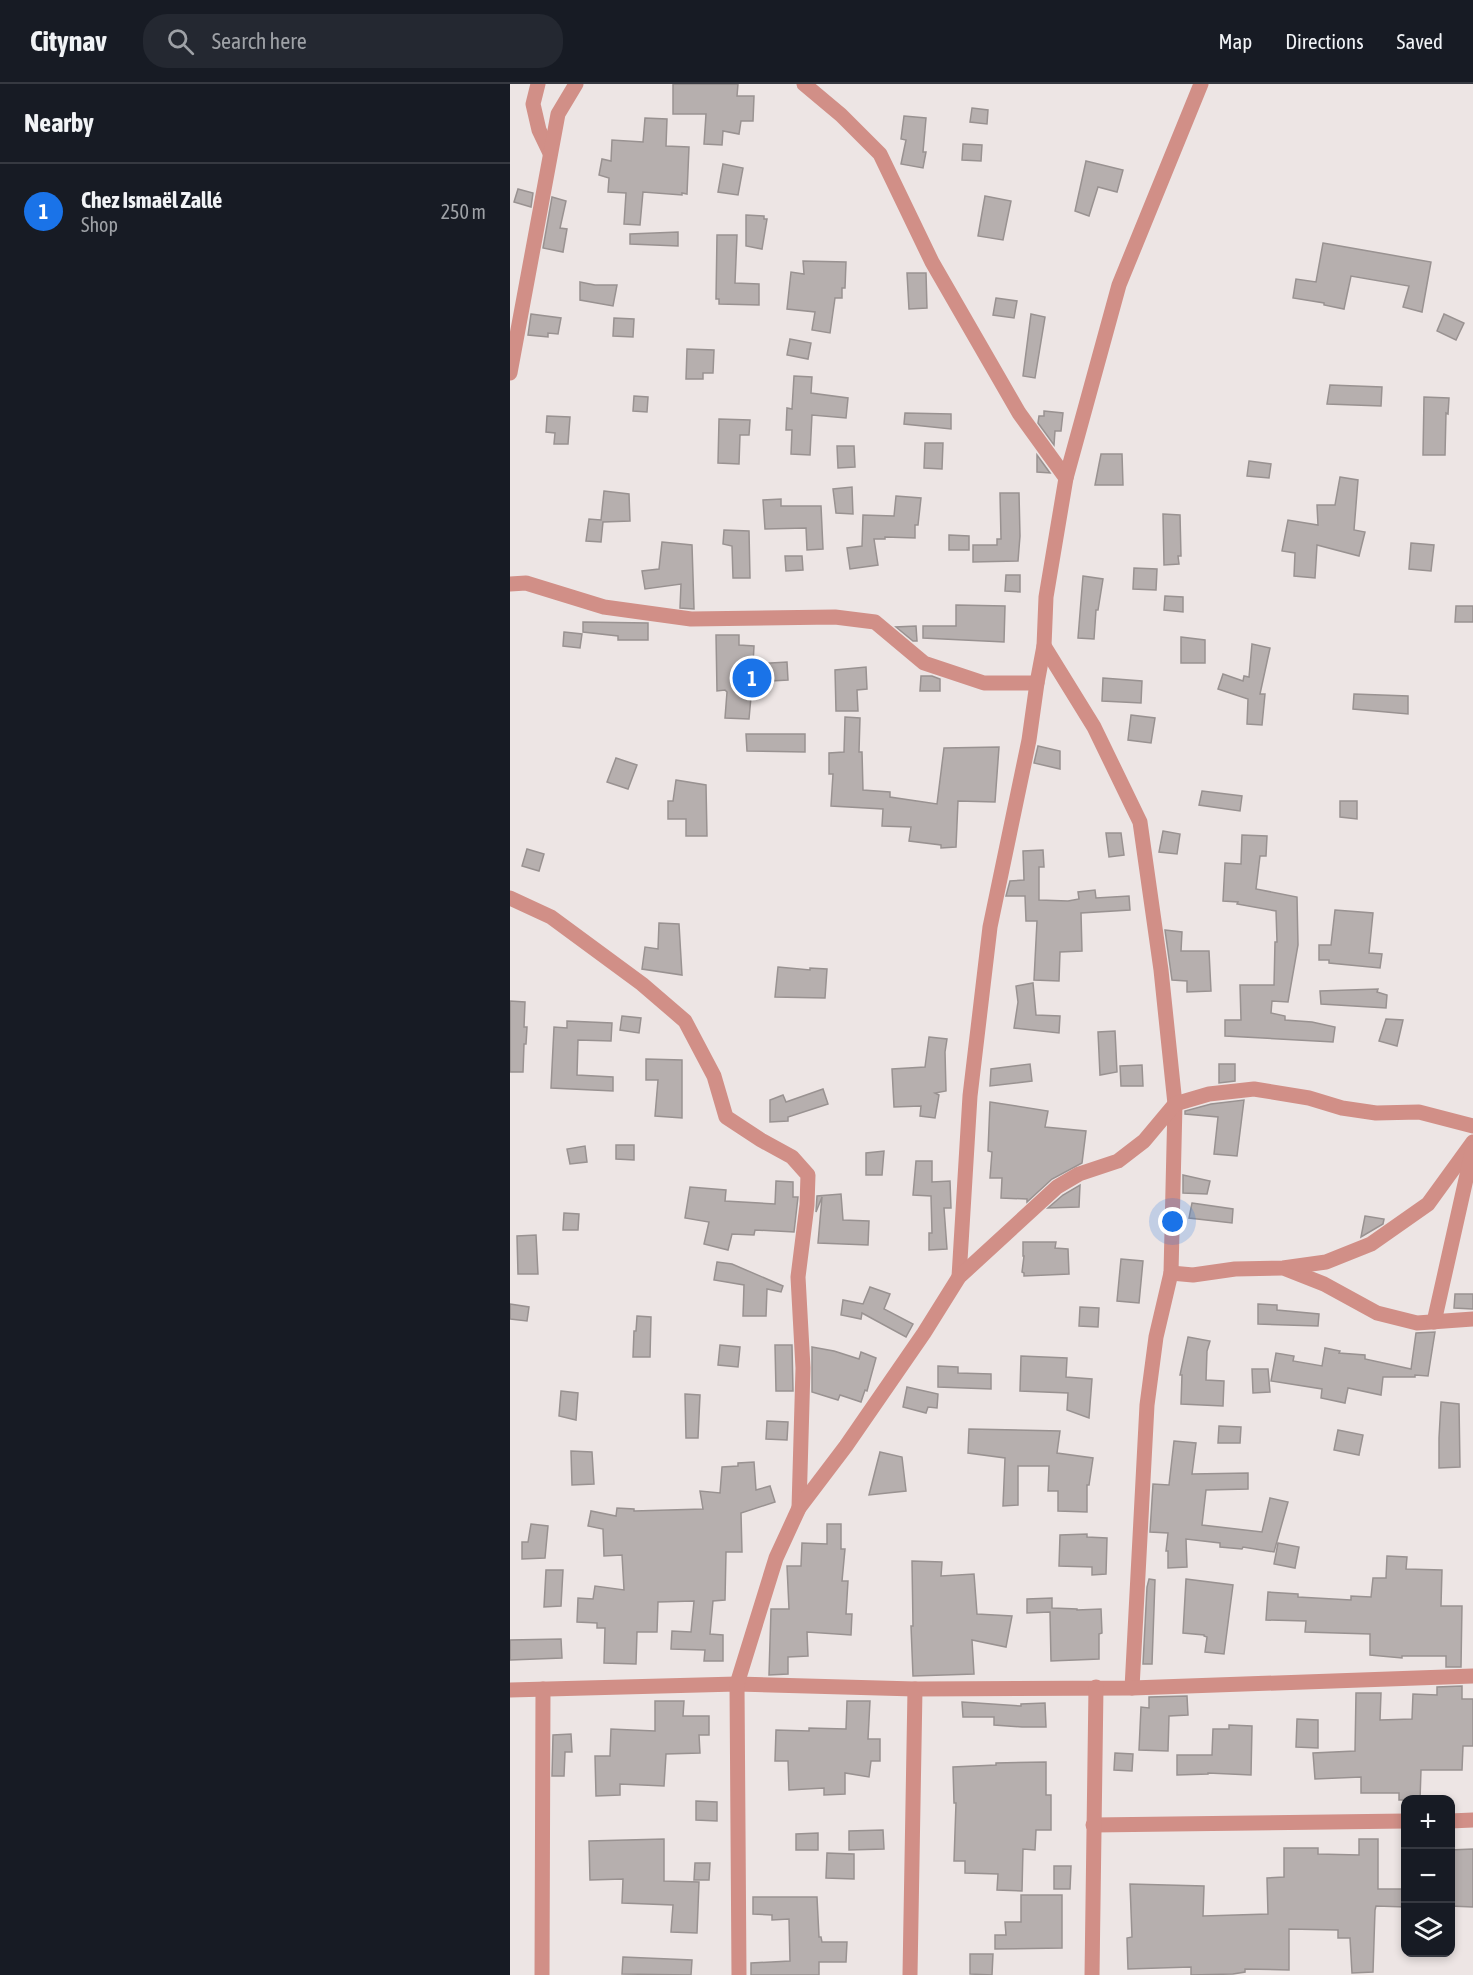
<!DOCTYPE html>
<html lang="en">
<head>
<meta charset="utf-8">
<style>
	:root { --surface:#171b24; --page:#242831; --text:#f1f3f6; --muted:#9ea1a6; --line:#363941; --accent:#1a73e8 }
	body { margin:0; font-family:"Asap Condensed",sans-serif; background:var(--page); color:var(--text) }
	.controls { position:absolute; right:18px; bottom:18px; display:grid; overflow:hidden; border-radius:12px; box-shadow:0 3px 9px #0003 }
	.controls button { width:54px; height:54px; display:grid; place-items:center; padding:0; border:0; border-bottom:2px solid var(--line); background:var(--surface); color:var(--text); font:30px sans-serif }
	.you { position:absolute; left:663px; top:1138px; width:21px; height:21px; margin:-15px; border:4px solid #fff; border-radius:50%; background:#1a73e8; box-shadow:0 0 0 9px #1a73e833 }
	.badge { display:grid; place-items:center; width:39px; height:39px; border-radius:50%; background:var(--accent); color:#fff; font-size:20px; font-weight:700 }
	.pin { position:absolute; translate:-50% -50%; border:3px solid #fff; box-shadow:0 2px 6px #0006 }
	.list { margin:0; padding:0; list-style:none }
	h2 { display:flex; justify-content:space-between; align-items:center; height:78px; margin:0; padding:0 24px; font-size:26px }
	h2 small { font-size:20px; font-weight:400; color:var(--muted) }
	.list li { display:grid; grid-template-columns:39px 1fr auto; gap:18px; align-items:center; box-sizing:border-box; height:96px; padding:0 24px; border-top:2px solid var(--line) }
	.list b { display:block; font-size:22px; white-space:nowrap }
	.list p { margin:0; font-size:20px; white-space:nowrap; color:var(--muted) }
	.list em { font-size:20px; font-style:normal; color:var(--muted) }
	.icon { flex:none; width:33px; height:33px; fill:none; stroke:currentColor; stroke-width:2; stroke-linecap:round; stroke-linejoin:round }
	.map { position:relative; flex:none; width:963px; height:1891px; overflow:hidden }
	header { display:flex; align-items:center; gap:36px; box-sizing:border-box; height:84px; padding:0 30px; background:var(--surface); border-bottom:2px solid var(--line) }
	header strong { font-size:28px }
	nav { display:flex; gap:33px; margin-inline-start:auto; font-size:21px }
	.search { width:420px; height:54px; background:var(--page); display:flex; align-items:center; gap:15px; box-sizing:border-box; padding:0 21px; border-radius:24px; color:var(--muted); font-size:22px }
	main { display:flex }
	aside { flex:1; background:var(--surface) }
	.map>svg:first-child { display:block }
</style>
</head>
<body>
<header>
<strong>Citynav</strong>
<div class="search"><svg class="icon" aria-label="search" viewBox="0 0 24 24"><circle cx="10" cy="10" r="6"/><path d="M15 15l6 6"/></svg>Search here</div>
<nav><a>Map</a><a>Directions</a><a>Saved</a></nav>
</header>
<main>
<aside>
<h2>Nearby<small></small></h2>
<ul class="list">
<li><span class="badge">1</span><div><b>Chez Ismaël Zallé</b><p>Shop</p></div><em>250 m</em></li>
</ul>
</aside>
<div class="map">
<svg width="963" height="1891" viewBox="0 0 963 1891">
	<rect width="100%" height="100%" fill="#ede5e4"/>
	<g fill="#b6afae" stroke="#999291" stroke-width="1.5">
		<path d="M163,0H228L227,12H244L243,37H231L229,50L213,47L212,61L194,60L196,30H163Z"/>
		<path d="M462,24L478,26L477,40L460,38Z"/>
		<path d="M394,32L416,34L413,68H416L413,84L391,80L396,56L391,55Z"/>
		<path d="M135,34L157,35L156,62L179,63L177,110L172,109V111L133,108L130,141L114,140L116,109L98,108L99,94L89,91L92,75L101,77L102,56L133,58Z"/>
		<path d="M453,60L472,61L471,77L452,76Z"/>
		<path d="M576,77L613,86L607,108L588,103L579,132L565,127Z"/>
		<path d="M213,80L233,84L228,111L208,108Z"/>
		<path d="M8,105L23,109L21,123L4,118Z"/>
		<path d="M475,112L501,117L493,156L468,152Z"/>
		<path d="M42,113L56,117L50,144L57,145L53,168L33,164Z"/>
		<path d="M236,131L254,132V135H257L252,165L236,162Z"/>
		<path d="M168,148V162L120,160V150Z"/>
		<path d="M207,151H227L225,199L249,200V221L209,220V215H206Z"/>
		<path d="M813,159L921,178L912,228L893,223L899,202L841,192L834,225L814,221V219L783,214L786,195L806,198Z"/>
		<path d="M293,177L336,178L335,204H332V214H325L320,249L302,246L305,228L277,225L281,188L294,190Z"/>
		<path d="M397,189H416L417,224L399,225Z"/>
		<path d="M70,198L85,201H107L103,222L70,216Z"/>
		<path d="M486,214L507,217L504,234L483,231Z"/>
		<path d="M21,230L51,234L48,250L38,249V253L18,251Z"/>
		<path d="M521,230L535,233L525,294L513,292Z"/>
		<path d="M934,230L954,239L946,256L927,247Z"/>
		<path d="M104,234L124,235L123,253L103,252Z"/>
		<path d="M280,255L301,259L298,275L277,271Z"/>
		<path d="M177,265L204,266L203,289H193V295H176Z"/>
		<path d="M284,292L302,293L301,309L338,314L336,334L302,331L300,371L281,370L282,346H276L277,324L282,325Z"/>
		<path d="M820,301L872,303L871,322L817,320Z"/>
		<path d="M124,312L138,313L137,328L123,327Z"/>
		<path d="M914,313L939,314L938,330L936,329L935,371H913Z"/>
		<path d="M534,327L553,329L551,347H545L544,361L528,339L529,332H534Z"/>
		<path d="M395,329L441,330V345L394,340Z"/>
		<path d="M37,332L60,333L58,360H44L45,349L36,348Z"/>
		<path d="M209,335L240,336L239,351H230L229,380L208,379Z"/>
		<path d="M415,359H433L432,385L414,384Z"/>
		<path d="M327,362H344L345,383L328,384Z"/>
		<path d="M591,370H612L613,401H585Z"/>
		<path d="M527,371L540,389L527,388Z"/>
		<path d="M739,377L761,380L759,394L737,392Z"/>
		<path d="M830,393L848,396L844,446L855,448L849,472L807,461L805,494L784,492L785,469L772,467L778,436L808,441L807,421H825Z"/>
		<path d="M342,403L343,430L326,429L323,405Z"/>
		<path d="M94,407L119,410L120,437L93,438L91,458L76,457L79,435L91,436Z"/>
		<path d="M490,409H509L510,452L508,477L463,478V461H487V455H491Z"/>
		<path d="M386,412L411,414L408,441H405V454L375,453V455H364L368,481L340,485L337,464L352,462L353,431L384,432Z"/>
		<path d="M271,415V422H311L313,465L297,466L296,444L255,445L253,416Z"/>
		<path d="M653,430L670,431L671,472H668L669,480L654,481Z"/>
		<path d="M214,446L239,447L240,494H223L222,462L213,460Z"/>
		<path d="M439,451L459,452V466H439Z"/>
		<path d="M152,458L182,461L184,525L170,524L171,500L135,505L132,487L149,485Z"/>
		<path d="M901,459L924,461L921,487L899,485Z"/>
		<path d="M275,472H292L293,486L276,487Z"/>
		<path d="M624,484L647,485L646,506L623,505Z"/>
		<path d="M496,491H510V508L495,507Z"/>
		<path d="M573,492L593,495L588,526H586L584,555L568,554Z"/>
		<path d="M655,512L673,513V528L654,526Z"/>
		<path d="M446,521L495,522L494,558L413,554V542H446Z"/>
		<path d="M946,522H963V538H945Z"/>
		<path d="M73,538L138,539V556H108V552L73,548Z"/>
		<path d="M406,542L407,557H403L386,543Z"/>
		<path d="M54,548L72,550L70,564L53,562Z"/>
		<path d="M206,551H229V561L244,562L243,580L277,578L278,596L242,598L243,613H241L239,635L215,634L217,608L215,606L207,607Z"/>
		<path d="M671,553L695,556V579H671Z"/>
		<path d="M742,560L760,564L750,610H755L752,641L737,640L738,615L708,605L713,590L733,597L734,592L739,593Z"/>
		<path d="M356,583L357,605L347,606L348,627H326L325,586Z"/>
		<path d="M411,592H422L430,595V607H410Z"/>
		<path d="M593,594L632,597L631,619L592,617Z"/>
		<path d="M844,610L898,612V630L843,625Z"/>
		<path d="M621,631L645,634L641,659L618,656Z"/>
		<path d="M335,633L350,634L349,668H352L353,706L380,708V713L427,720L434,664L489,663L485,718L448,717L446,763L431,764V761L399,757L401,743L372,742L373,725L321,722L323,690H319V669L334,668Z"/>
		<path d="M236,650H295V668L237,667Z"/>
		<path d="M528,662L550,667V685L524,679Z"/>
		<path d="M106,674L127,681L118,705L97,698Z"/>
		<path d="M166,696L196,701L197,752H176V735H158V717H163Z"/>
		<path d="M692,707L732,712L730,727L689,721Z"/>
		<path d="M830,717H847V735L830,733Z"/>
		<path d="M653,747L670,750L667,770L649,768Z"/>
		<path d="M596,749H611L614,771L599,773Z"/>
		<path d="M732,751L757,752L756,772H750L746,805L787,813L788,861L778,918L762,917L761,929L775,932V936L802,938L825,943L823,958L715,952V936H731L730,901H764L765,858H767L766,827L727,820L728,818L713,817L715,779L731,780Z"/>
		<path d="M17,765L34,770L29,787L12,782Z"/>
		<path d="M533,766L534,783H529V816L558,817L569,815L568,808L585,806L586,814L619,812L620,826L571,829L572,867L550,868L549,897L524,896L527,837H516L515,812H496L500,797L514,796L513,767Z"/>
		<path d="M825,826L863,829L859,869L872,870L870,884L819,879V876H809V861H821Z"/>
		<path d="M149,839L169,840L172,891L132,885L135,863L148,865Z"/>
		<path d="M655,846L672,848L671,867H699L701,907L677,908V897L662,896Z"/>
		<path d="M268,883L300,886V884L317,885L315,914L265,913Z"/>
		<path d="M523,899L526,931L550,932L549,949L504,944L508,918L506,902Z"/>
		<path d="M868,905L867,908L877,911L876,924L811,920L810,907Z"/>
		<path d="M0,917L15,918L14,943H17L16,960H14L13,988H0Z"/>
		<path d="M112,932L131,934L129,949L110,946Z"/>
		<path d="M876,935L893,936L887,962L869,957Z"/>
		<path d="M57,937L102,939L101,957L68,956L67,991L103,993V1007L41,1004L44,943L57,944Z"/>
		<path d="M605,947L607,988L590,991L588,948Z"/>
		<path d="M419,953L437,955L435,968L436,1007L425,1009L429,1011L425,1034L410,1032L411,1022L384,1023L382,985L415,983Z"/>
		<path d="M136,975L172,976V1034L145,1032L148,996H136Z"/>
		<path d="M520,980L522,997L480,1002L481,985Z"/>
		<path d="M709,980H725V997L709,999Z"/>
		<path d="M632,981L633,1002H611L610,982Z"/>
		<path d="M313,1005L318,1020L278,1033V1037L260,1038V1016L273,1011L276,1018Z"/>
		<path d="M734,1016L727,1072L704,1070L708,1033L675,1030V1027L701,1020Z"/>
		<path d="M480,1018L538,1027L535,1043L576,1047L572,1079L542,1095L517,1118V1115L491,1114L492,1094H480L482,1068L478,1067Z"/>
		<path d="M106,1061H124V1076L106,1075Z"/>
		<path d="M75,1062L77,1078L60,1080L57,1065Z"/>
		<path d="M374,1067L372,1091H356V1069Z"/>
		<path d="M406,1077H422V1098L440,1097L441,1124H434L437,1165L419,1166V1149H422L421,1112L403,1111Z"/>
		<path d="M673,1091L700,1097L697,1110L673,1109Z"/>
		<path d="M266,1097L283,1098V1113H288L284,1148L245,1146L244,1151L222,1150L218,1166L194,1160L199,1138L175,1134L180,1103L216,1106L215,1117L265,1120Z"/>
		<path d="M570,1101L569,1123L538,1124L553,1111Z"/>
		<path d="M331,1110L333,1136L359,1137L358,1161L308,1159L312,1113L306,1128L307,1112Z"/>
		<path d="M682,1119L723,1125L722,1139L679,1134Z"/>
		<path d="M54,1129L69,1130L68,1146H53Z"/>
		<path d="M855,1132L874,1135L873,1140L851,1153Z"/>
		<path d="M26,1151L28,1190H8L7,1152Z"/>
		<path d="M513,1158H546L545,1164L558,1165L559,1190L514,1192V1189L512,1188L514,1172H513Z"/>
		<path d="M611,1175L633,1177L629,1219L607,1217Z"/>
		<path d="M207,1178L222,1180L273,1202L271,1208L257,1205L256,1232H233L234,1201L204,1196Z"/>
		<path d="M360,1203L380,1210L374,1225L403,1240L396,1253L352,1229L351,1235L331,1231L333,1216L353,1220Z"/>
		<path d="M945,1210H963V1225L944,1224Z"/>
		<path d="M0,1220L19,1223L17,1237L0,1235Z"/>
		<path d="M748,1220L767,1221V1226L809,1230L808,1242L748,1240Z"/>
		<path d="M570,1223L589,1224L588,1243L569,1242Z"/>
		<path d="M127,1232L141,1233L140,1273H123L124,1247H126Z"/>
		<path d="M925,1248L918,1292L905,1291V1293H873L871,1311L838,1304L835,1319L811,1314L812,1305L761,1297L766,1269L784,1272L783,1277L812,1282L815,1264L830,1267L829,1269L855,1271V1275L901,1285L906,1249Z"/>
		<path d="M678,1253L700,1257L697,1267L696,1296L714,1297L713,1322L671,1320L672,1291H670Z"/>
		<path d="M210,1261L230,1263L228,1283L208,1281Z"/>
		<path d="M265,1261H282L283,1307H266Z"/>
		<path d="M302,1263L324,1267L349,1275L351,1268L366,1274L357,1307L355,1306L351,1318L330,1311L328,1316L302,1308Z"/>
		<path d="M511,1272L557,1274L556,1293L582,1295L579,1334L557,1326L558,1309L510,1307Z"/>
		<path d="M428,1282L448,1283V1289L481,1290V1305L428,1303Z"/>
		<path d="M742,1285H758L760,1308L743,1309Z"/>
		<path d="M397,1303L428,1310L427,1324L418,1323L416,1329L393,1323Z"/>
		<path d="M51,1307L68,1309L66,1336L49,1332Z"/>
		<path d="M175,1310L190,1311L188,1354H176Z"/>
		<path d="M931,1318L949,1320L950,1383L929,1384V1354Z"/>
		<path d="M257,1337L278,1338L277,1356L256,1355Z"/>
		<path d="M709,1342L731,1343L730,1359H708Z"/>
		<path d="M459,1345L550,1347L547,1369L583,1374L579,1401H577V1428L548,1427V1407H538L539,1382H508V1421L493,1422L495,1374L458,1369Z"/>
		<path d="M828,1346L853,1351L849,1371L824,1366Z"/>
		<path d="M664,1357L686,1359L682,1390L738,1389V1405L696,1406L692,1441L752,1448L760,1414L778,1418L764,1468L733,1463L732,1465L710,1463V1459L676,1455L677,1483L658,1484V1467H656L658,1449L640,1448L643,1400L659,1401Z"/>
		<path d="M61,1367L82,1368L84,1400L62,1401Z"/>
		<path d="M370,1368L392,1373L396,1407L359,1411Z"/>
		<path d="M244,1378L246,1406L260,1402L265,1418L231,1429L232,1468H216L215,1516L203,1517L200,1550L213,1551V1577H194L195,1566L161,1565L162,1547L181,1548L184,1517L148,1518L147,1548H127L126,1580L94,1579L95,1544H87V1539L67,1538L68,1514L83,1515L85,1502L114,1506L112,1471L94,1472L93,1445L78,1442L81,1427L106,1432L107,1424L124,1425V1427L193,1425L190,1407L210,1409L212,1383L228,1382V1379Z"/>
		<path d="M21,1440L38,1442L35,1474L12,1475V1458H18Z"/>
		<path d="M317,1440H331V1465H335L332,1497H338L336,1530H342L341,1551L297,1548L298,1572L278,1573V1590L259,1591L261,1525H279L277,1482H291L292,1459L317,1460Z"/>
		<path d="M577,1450V1453L597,1454L596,1490L582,1491V1483L549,1482L550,1451Z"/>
		<path d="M768,1459L789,1463L785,1484L764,1480Z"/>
		<path d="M877,1472L897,1473L896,1485L932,1486L931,1522H952L951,1583H936V1572H892V1574L860,1571V1550L795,1548L796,1537L756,1536L758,1508L788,1510V1513L841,1516V1512L861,1513L863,1494H876Z"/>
		<path d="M402,1477L432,1478L431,1492L464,1490L467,1530L502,1532L496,1563L462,1556L464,1590L403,1592L401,1542H403Z"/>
		<path d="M36,1486H53L51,1522L34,1523Z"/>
		<path d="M639,1495L645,1496L642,1580H633L637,1503Z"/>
		<path d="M676,1495L723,1501L714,1570L695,1568L697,1553L694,1552V1551L673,1549Z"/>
		<path d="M542,1514V1524L567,1525V1526L591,1525L592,1549L589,1550V1575L541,1577L540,1528L517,1529V1515Z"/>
		<path d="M51,1555L52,1574L0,1576V1556Z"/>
		<path d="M952,1602V1615H963V1662H953L952,1686H911L910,1716H889V1709H851V1693L805,1695L803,1669L845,1667L846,1609H871L870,1636L902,1635L903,1610L927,1611V1603Z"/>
		<path d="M677,1612L678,1631L659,1632L658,1667L629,1666L631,1623L639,1624V1613Z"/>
		<path d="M145,1617H174L173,1632H199V1651H189L190,1669L156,1670L154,1702L110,1700V1711L86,1712L85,1672H100L101,1645L145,1647Z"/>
		<path d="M337,1617H360L358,1655H370V1677H361L359,1693L335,1689V1710L314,1711V1704L279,1706L278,1677H265L266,1646L299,1647V1644L336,1645Z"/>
		<path d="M452,1618L511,1622V1620L535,1619L536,1643H512L484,1641V1633H453Z"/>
		<path d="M787,1635L808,1636V1664L786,1663Z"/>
		<path d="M719,1641L742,1642L741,1691L698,1689V1690L667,1691V1671H702L703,1645H719Z"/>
		<path d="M61,1650L62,1668H55L54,1692H42L43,1651Z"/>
		<path d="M605,1669L623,1670L622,1687L604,1686Z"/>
		<path d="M536,1678V1711H541V1746H526L525,1766L513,1765L512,1807L487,1806L488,1790L455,1789V1777H444L446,1719H444L443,1683L486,1681V1679Z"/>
		<path d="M186,1717L207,1718V1737L186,1736Z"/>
		<path d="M373,1746L374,1765L339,1766V1747Z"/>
		<path d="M308,1749V1766H286V1750Z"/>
		<path d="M154,1755V1797L189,1798L187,1849L161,1848L163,1821L112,1819L113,1795L80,1796L79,1757Z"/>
		<path d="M849,1755H868V1805H896V1823L866,1822L865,1826L863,1888L842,1889L840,1854H828V1846L779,1845V1886L735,1885V1888L723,1890L681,1891V1883L618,1885L617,1854L622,1853L620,1800L694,1802L693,1832L758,1830L757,1794L774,1793V1764H808V1770L849,1771Z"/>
		<path d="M963,1765V1823L940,1822V1766Z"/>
		<path d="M317,1769L344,1770V1795L316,1794Z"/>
		<path d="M185,1779H200L199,1796H184Z"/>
		<path d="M544,1782H561L560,1805H544Z"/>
		<path d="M511,1811H552V1864L485,1865V1851H496L495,1838H511Z"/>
		<path d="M243,1813H307L309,1853H311L312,1858H337L336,1878H309V1891H241V1879L280,1877L279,1835L262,1836V1831L243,1830Z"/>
		<path d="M460,1870H483L482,1891L460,1890Z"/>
		<path d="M113,1873L182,1876L181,1891L112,1890Z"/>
	</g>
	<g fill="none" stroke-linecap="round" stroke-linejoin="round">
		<g stroke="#d18f87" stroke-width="15">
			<path d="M28,0L23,20L29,46L40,69"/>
			<path d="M294,0L331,31L370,70L422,178L509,329L556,394"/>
			<path d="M0,289L48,30L66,0"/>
			<path d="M0,500L16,499L94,523L181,535L325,533L365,538L414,579L474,599H527"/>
			<path d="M534,562L584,643L630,738L651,886L665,1020L661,1189L646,1253L637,1321L622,1604"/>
			<path d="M0,814L41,833L132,900L175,937L204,992L216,1033L251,1056L282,1073L298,1091L297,1121L288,1193L293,1284L289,1424"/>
			<path d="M776,1185L814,1200L867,1229L907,1239L963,1235"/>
			<path d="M661,1189L683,1191L725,1185L773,1184L816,1178L861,1160L918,1120L963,1058"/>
			<path d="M449,1193L460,1012L480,843L519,656L527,599L534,562L536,513L556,394L609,201L691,0"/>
			<path d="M924,1238L963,1064"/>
			<path d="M0,1606L227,1600L405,1605L622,1604L963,1592"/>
			<path d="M940,1737L963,1736"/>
			<path d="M583,1741L896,1737"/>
			<path d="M32,1891L33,1605"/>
			<path d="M229,1891L227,1600L266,1474L289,1424L336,1362L414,1249L449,1193L547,1103L569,1090L608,1077L634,1057L665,1020L699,1010L744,1005L799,1014L832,1024L866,1029L909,1028L963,1042"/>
			<path d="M400,1891L405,1605"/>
			<path d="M582,1891L586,1603"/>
		</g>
	</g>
</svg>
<div class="controls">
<button>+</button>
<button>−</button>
<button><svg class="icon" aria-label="layers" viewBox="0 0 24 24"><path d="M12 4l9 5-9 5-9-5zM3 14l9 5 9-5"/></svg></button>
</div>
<div class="you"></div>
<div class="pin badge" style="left:242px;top:594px">1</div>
</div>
</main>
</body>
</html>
